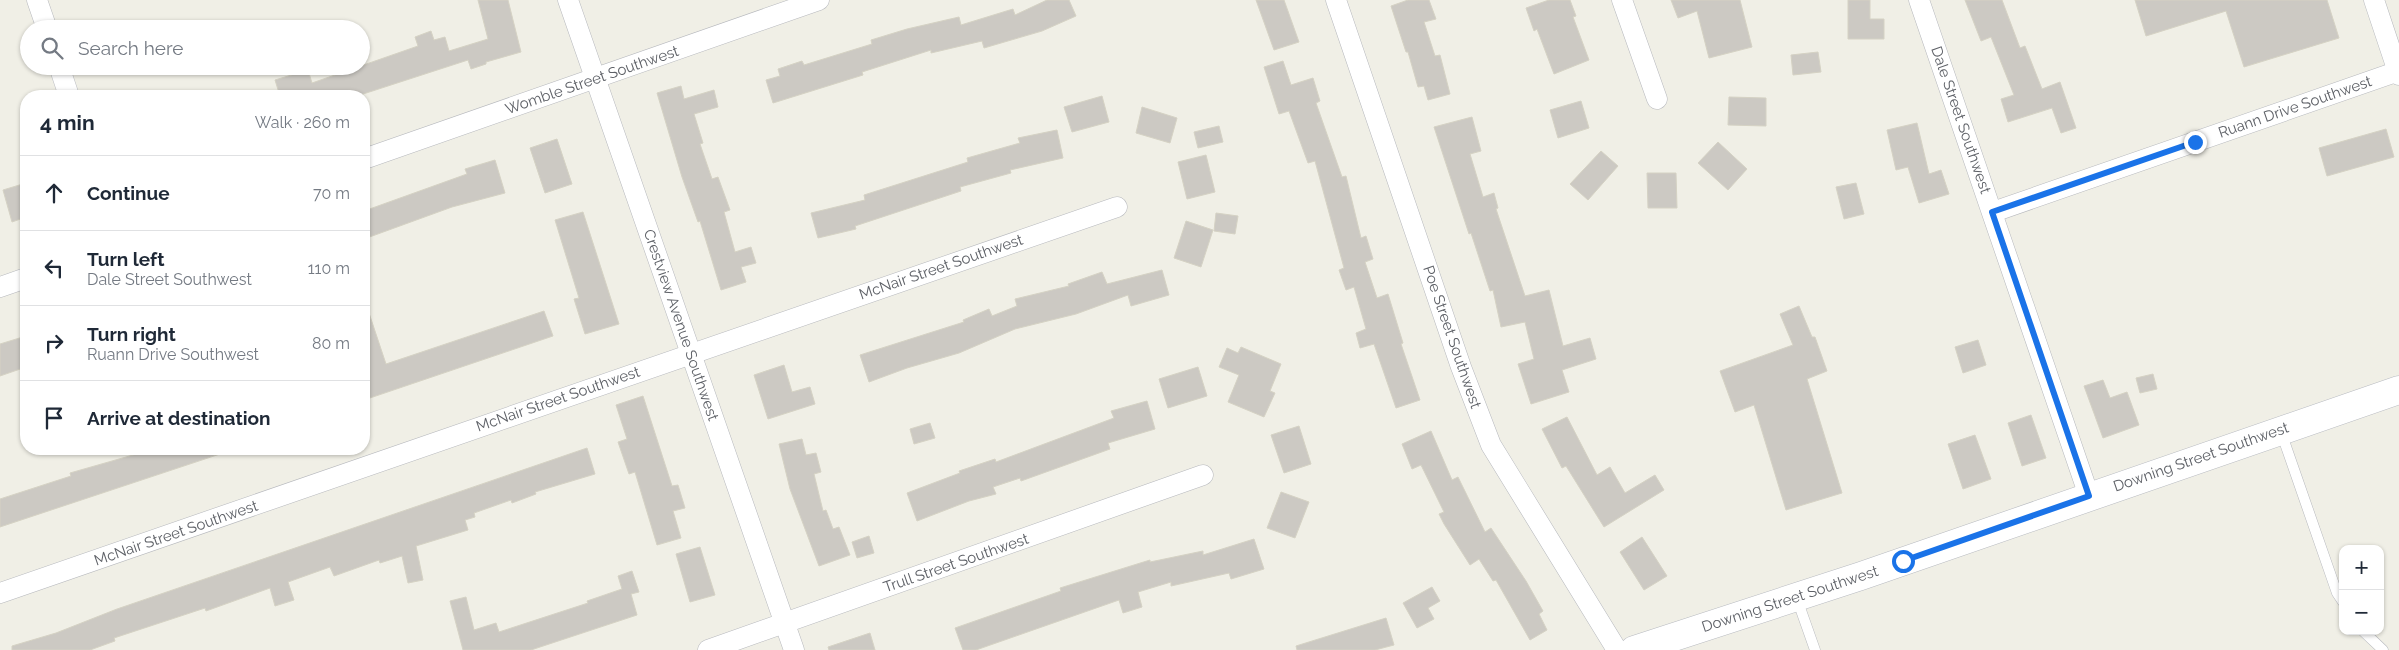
<!DOCTYPE html>
<html lang="en">
<head>
<meta charset="utf-8">
<style>
	:root { --surface:#fff; --page:#f6f6f7; --text:#1f2937; --muted:#747a83; --line:#e0e1e3 }
	body { margin:0; font-family:Raleway,sans-serif; background:var(--page); color:var(--text) }
	.controls { position:absolute; right:15px; bottom:15px; display:grid; overflow:hidden; border-radius:10px; box-shadow:0 1px 4px #0004 }
	.controls button { width:45px; height:45px; display:grid; place-items:center; padding:0; border:0; border-bottom:1px solid var(--line); background:var(--surface); color:var(--text); font:25px sans-serif }
	.stop { position:absolute; width:15px; height:15px; margin:-11px; border:4px solid #1a73e8; border-radius:50%; background:#fff }
	.stop.end { background:#1a73e8; border-color:#fff; box-shadow:0 1px 5px #0008 }
	.list { margin:0; padding:0; list-style:none }
	h2 { display:flex; justify-content:space-between; align-items:center; height:65px; margin:0; padding:0 20px; font-size:21px }
	h2 small { font-size:16px; font-weight:400; color:var(--muted) }
	.list li { display:grid; grid-template-columns:32px 1fr auto; gap:15px; align-items:center; box-sizing:border-box; height:75px; padding:0 20px; border-top:1px solid var(--line) }
	.list b { display:block; font-size:19px; white-space:nowrap }
	.list p { margin:0; font-size:16px; white-space:nowrap; color:var(--muted) }
	.list em { font-size:16px; font-style:normal; color:var(--muted) }
	.icon { flex:none; width:28px; height:28px; fill:none; stroke:currentColor; stroke-width:2; stroke-linecap:round; stroke-linejoin:round }
	.map { position:relative; flex:none; width:2399px; height:650px; overflow:hidden }
	.search { position:absolute; background:var(--surface); box-shadow:0 1px 4px #0004; left:20px; top:20px; width:350px; height:55px; display:flex; align-items:center; gap:12px; box-sizing:border-box; padding:0 18px; border-radius:28px; color:var(--muted); font-size:19px }
	.panel { position:absolute; background:var(--surface); box-shadow:0 1px 4px #0004; left:20px; top:90px; width:350px; height:365px; border-radius:20px }
	.map>svg:first-child { display:block }
</style>
</head>
<body>
<div class="map">
<svg width="2399" height="650" viewBox="0 0 2399 650">
	<rect width="100%" height="100%" fill="#f0efe6"/>
	<g fill="#ccc9c3" stroke="#d5d2c4">
		<path d="M478,0H508L521,52L486,62V64L471,69L468,60L357,96H280L275,80L308,70L312,83L418,46L415,37L431,31L434,40L445,37L449,51L488,39Z"/>
		<path d="M1047,0H1069L1076,16L1042,31L984,48L982,41L931,53V50L862,72L863,75L773,103L766,80L780,76L778,69L802,61L804,65L872,44L871,40L907,29L959,17L961,25L1013,9L1015,15Z"/>
		<path d="M1256,0H1284L1299,42L1274,50Z"/>
		<path d="M1408,0H1429L1436,19L1424,22L1435,56L1440,55L1450,94L1428,100L1424,86L1418,87L1408,52H1406L1391,6Z"/>
		<path d="M1549,0H1570L1576,16L1573,17L1589,60L1554,74L1537,29L1534,31L1526,8Z"/>
		<path d="M1671,0H1740L1752,47L1709,58L1697,11L1678,18Z"/>
		<path d="M1848,0H1870V19H1884V39H1848Z"/>
		<path d="M1965,0H2002L2020,48L2025,46L2042,89L2060,82L2076,128L2061,133L2052,108L2008,122L2001,99L2014,95L1991,37L1981,41Z"/>
		<path d="M2135,0H2327L2339,38L2244,67L2226,11L2146,36Z"/>
		<path d="M1818,52L1821,72L1793,75L1791,55Z"/>
		<path d="M1283,61L1291,85L1313,78L1320,101L1316,103L1342,177L1346,176L1361,238L1366,236L1373,259L1365,262L1377,298L1388,294L1403,343L1401,344L1420,400L1396,408L1374,344L1360,348L1356,333L1366,329L1354,287L1346,290L1339,270L1344,268L1315,161L1308,163L1289,111L1279,114L1264,67Z"/>
		<path d="M681,86L684,99L714,90L718,107L694,114L703,143L700,144L712,179L718,177L730,210L724,212L735,252L751,247L756,263L741,267L746,282L721,290L700,221L698,222L682,177L657,93Z"/>
		<path d="M1102,96L1109,122L1072,132L1064,107Z"/>
		<path d="M1729,97L1766,98V126L1728,125Z"/>
		<path d="M1581,101L1589,128L1558,138L1550,110Z"/>
		<path d="M1142,107L1177,118L1170,143L1136,133Z"/>
		<path d="M1472,117L1481,151L1470,154L1483,197L1494,193L1498,208L1496,209L1525,296L1549,290L1563,346L1590,338L1596,359L1562,370L1569,392L1531,404L1518,364L1534,359L1525,322L1501,327L1493,290L1490,291L1471,233L1469,234L1434,127Z"/>
		<path d="M1917,123L1929,174L1941,170L1949,194L1919,203L1908,167L1896,170L1887,130Z"/>
		<path d="M1219,126L1223,142L1198,148L1194,132Z"/>
		<path d="M2386,129L2394,157L2327,176L2319,148Z"/>
		<path d="M1057,130L1063,158L1010,170L1011,173L960,187L961,191L855,226L856,229L818,238L811,213L865,200L864,195L968,162L967,158L1020,143L1018,138Z"/>
		<path d="M557,139L572,184L545,193L530,148Z"/>
		<path d="M1718,142L1747,169L1728,190L1698,163Z"/>
		<path d="M1601,151L1618,166L1588,200L1570,184Z"/>
		<path d="M1206,155L1215,192L1187,199L1178,162Z"/>
		<path d="M495,160L505,193L452,207L364,239V211L467,174L465,169Z"/>
		<path d="M1647,173H1676L1677,208H1648Z"/>
		<path d="M26,183V217L12,222L3,190Z"/>
		<path d="M1856,183L1864,214L1844,219L1836,187Z"/>
		<path d="M583,212L619,324L585,334L574,299L579,298L555,220Z"/>
		<path d="M1216,213L1238,216L1235,234L1214,231Z"/>
		<path d="M1186,221L1213,230L1201,267L1174,258Z"/>
		<path d="M1162,270L1169,295L1131,306L1128,295L1076,314L1015,329L959,353L907,368L869,382L860,355L964,322L963,320L989,309L992,316L1017,306L1015,299L1069,286L1068,284L1102,272L1107,284Z"/>
		<path d="M1799,306L1812,337H1815L1827,371L1807,379L1842,493L1786,510L1754,405L1735,412L1720,371L1793,345L1780,314Z"/>
		<path d="M364,307H367L386,364L544,311L553,336L364,400Z"/>
		<path d="M26,336V367L0,376V344Z"/>
		<path d="M1978,340L1986,365L1963,373L1955,347Z"/>
		<path d="M1241,347L1281,364L1270,391L1275,393L1264,417L1228,402L1239,375L1219,367L1227,348L1238,353Z"/>
		<path d="M784,365L792,392L810,387L815,404L768,419L754,375Z"/>
		<path d="M1198,367L1207,396L1168,408L1159,379Z"/>
		<path d="M2153,374L2157,389L2140,393L2136,378Z"/>
		<path d="M2103,380L2110,398L2127,392L2139,425L2103,438L2084,386Z"/>
		<path d="M643,396L672,486L678,485L685,508L673,511L681,538L657,545L635,472L629,474L618,442L627,439L616,405Z"/>
		<path d="M1147,401L1155,429L1108,443L1110,449L1021,481L1020,478L993,487L996,494L969,501L917,521L907,493L960,473L959,471L995,459L996,462L1114,418L1111,411Z"/>
		<path d="M2031,415L2046,458L2022,466L2008,423Z"/>
		<path d="M1567,417L1597,475L1610,467L1625,493L1655,475L1664,490L1604,527L1566,466L1562,468L1542,429Z"/>
		<path d="M930,423L935,438L914,444L910,429Z"/>
		<path d="M1299,426L1311,464L1284,473L1271,435Z"/>
		<path d="M1431,431L1452,480L1458,477L1485,532L1491,528L1526,581L1543,611L1539,614L1547,630L1530,640L1496,580L1493,581L1479,559L1470,565L1444,524L1439,514L1444,512L1421,465L1412,469L1402,444Z"/>
		<path d="M1975,435L1991,479L1963,489L1948,444Z"/>
		<path d="M802,439L806,455L816,453L821,472L814,474L823,511L826,510L833,529L839,527L850,555L819,566L790,489L779,444Z"/>
		<path d="M587,448L595,474L535,492L536,494L512,503L511,500L474,513L475,517L465,520L468,530L416,546L423,580L408,583L402,556L380,563L379,560L334,576L330,567L288,582L294,600L275,606L270,588L206,611L205,608L114,638L115,641L90,650H12V646L56,633L117,609Z"/>
		<path d="M154,449H229V451L0,527V499L71,476L70,473Z"/>
		<path d="M1281,492L1309,502L1295,538L1267,528Z"/>
		<path d="M869,536L874,553L857,558L852,542Z"/>
		<path d="M1642,537L1667,576L1644,590L1620,552Z"/>
		<path d="M1254,539L1264,569L1231,579L1229,573L1171,586V582L1138,592L1142,607L1123,613L1119,600L976,650H963L955,628L1061,591L1060,588L1150,560V562L1203,551V555Z"/>
		<path d="M700,547L715,595L690,602L676,554Z"/>
		<path d="M632,571L639,592L631,594L637,615L531,650H463L450,601L466,597L474,630L496,623L499,632L588,603L587,601L622,589L618,576Z"/>
		<path d="M1432,587L1440,601L1428,608L1434,619L1417,628L1403,603Z"/>
		<path d="M1386,618L1394,645L1375,650H1297L1296,646Z"/>
		<path d="M870,633L875,650H829L828,647Z"/>
	</g>
	<g fill="none" stroke-linecap="round" stroke-linejoin="round">
		<g stroke="#b6b8bd" stroke-width="11">
			<g id="lane">
				<path d="M2281,432L2337,593L2343,602"/>
				<path d="M1797,599L1815,650"/>
				<path d="M2363,631L2383,650"/>
			</g>
		</g>
		<g stroke="#b6b8bd" stroke-width="21">
			<g id="street">
				<path d="M37,0L47,29"/>
				<path d="M568,0L794,650"/>
				<path d="M1336,0L1461,367L1491,445L1617,650"/>
				<path d="M1622,0L1657,99"/>
				<path d="M1919,0L2089,496"/>
				<path d="M2374,0L2399,75"/>
				<path d="M59,66L69,96"/>
				<path d="M364,159L819,0"/>
				<path d="M1993,212L2399,71"/>
				<path d="M0,287L26,278"/>
				<path d="M0,593L1117,207"/>
				<path d="M708,650L1203,475"/>
			</g>
		</g>
		<g stroke="#b7bac0" stroke-width="29">
			<path id="secondary" d="M1634,650L1861,576L2399,390"/>
		</g>
		<use href="#lane" stroke="#fff" stroke-width="10"/>
		<use href="#street" stroke="#fff" stroke-width="20"/>
		<use href="#secondary" stroke="#fff" stroke-width="28"/>
	</g>
	<g fill="none" stroke-linecap="round" stroke-linejoin="round">
		<path stroke="#1a73e8" stroke-width="6" d="M1903,561L2089,496L1992,212L2195,142"/>
	</g>
	<g text-anchor="middle" stroke-width="4" stroke-linejoin="round" paint-order="stroke">
		<g font-size="15" fill="#5e6167" stroke="#fff">
			<text transform="translate(592 80) rotate(-19)" y="5">Womble Street Southwest</text>
			<text transform="translate(2295 107) rotate(-19)" y="5">Ruann Drive Southwest</text>
			<text transform="translate(1961 120) rotate(71)" y="5">Dale Street Southwest</text>
			<text transform="translate(941 267) rotate(-19)" y="5">McNair Street Southwest</text>
			<text transform="translate(681 325) rotate(71)" y="5">Crestview Avenue Southwest</text>
			<text transform="translate(1452 337) rotate(71)" y="5">Poe Street Southwest</text>
			<text transform="translate(558 399) rotate(-19)" y="5">McNair Street Southwest</text>
			<text transform="translate(2201 457) rotate(-19)" y="5">Downing Street Southwest</text>
			<text transform="translate(176 533) rotate(-19)" y="5">McNair Street Southwest</text>
			<text transform="translate(956 563) rotate(-19)" y="5">Trull Street Southwest</text>
			<text transform="translate(1790 599) rotate(-18)" y="5">Downing Street Southwest</text>
		</g>
	</g>
</svg>
<div class="controls">
<button>+</button>
<button>−</button>
</div>
<div class="stop" style="left:1903px;top:561px"></div>
<div class="stop end" style="left:2195px;top:142px"></div>
<div class="search"><svg class="icon" aria-label="search" viewBox="0 0 24 24"><circle cx="10" cy="10" r="6"/><path d="M15 15l6 6"/></svg>Search here</div>
<section class="panel">
<h2>4 min<small>Walk · 260 m</small></h2>
<ul class="list">
<li><svg class="icon" aria-label="ahead" viewBox="0 0 24 24"><path d="M12 20V5M6 11l6-6 6 6"/></svg><div><b>Continue</b></div><em>70 m</em></li>
<li><svg class="icon" aria-label="left" viewBox="0 0 24 24"><path d="M17 20v-9H6M10 6l-5 5 5 5"/></svg><div><b>Turn left</b><p>Dale Street Southwest</p></div><em>110 m</em></li>
<li><svg class="icon" aria-label="right" viewBox="0 0 24 24"><path d="M7 20v-9h11M14 6l5 5-5 5"/></svg><div><b>Turn right</b><p>Ruann Drive Southwest</p></div><em>80 m</em></li>
<li><svg class="icon" aria-label="arrive" viewBox="0 0 24 24"><path d="M6 21V4h12l-3 4 3 4H6"/></svg><div><b>Arrive at destination</b></div></li>
</ul>
</section>
</div>
</body>
</html>
